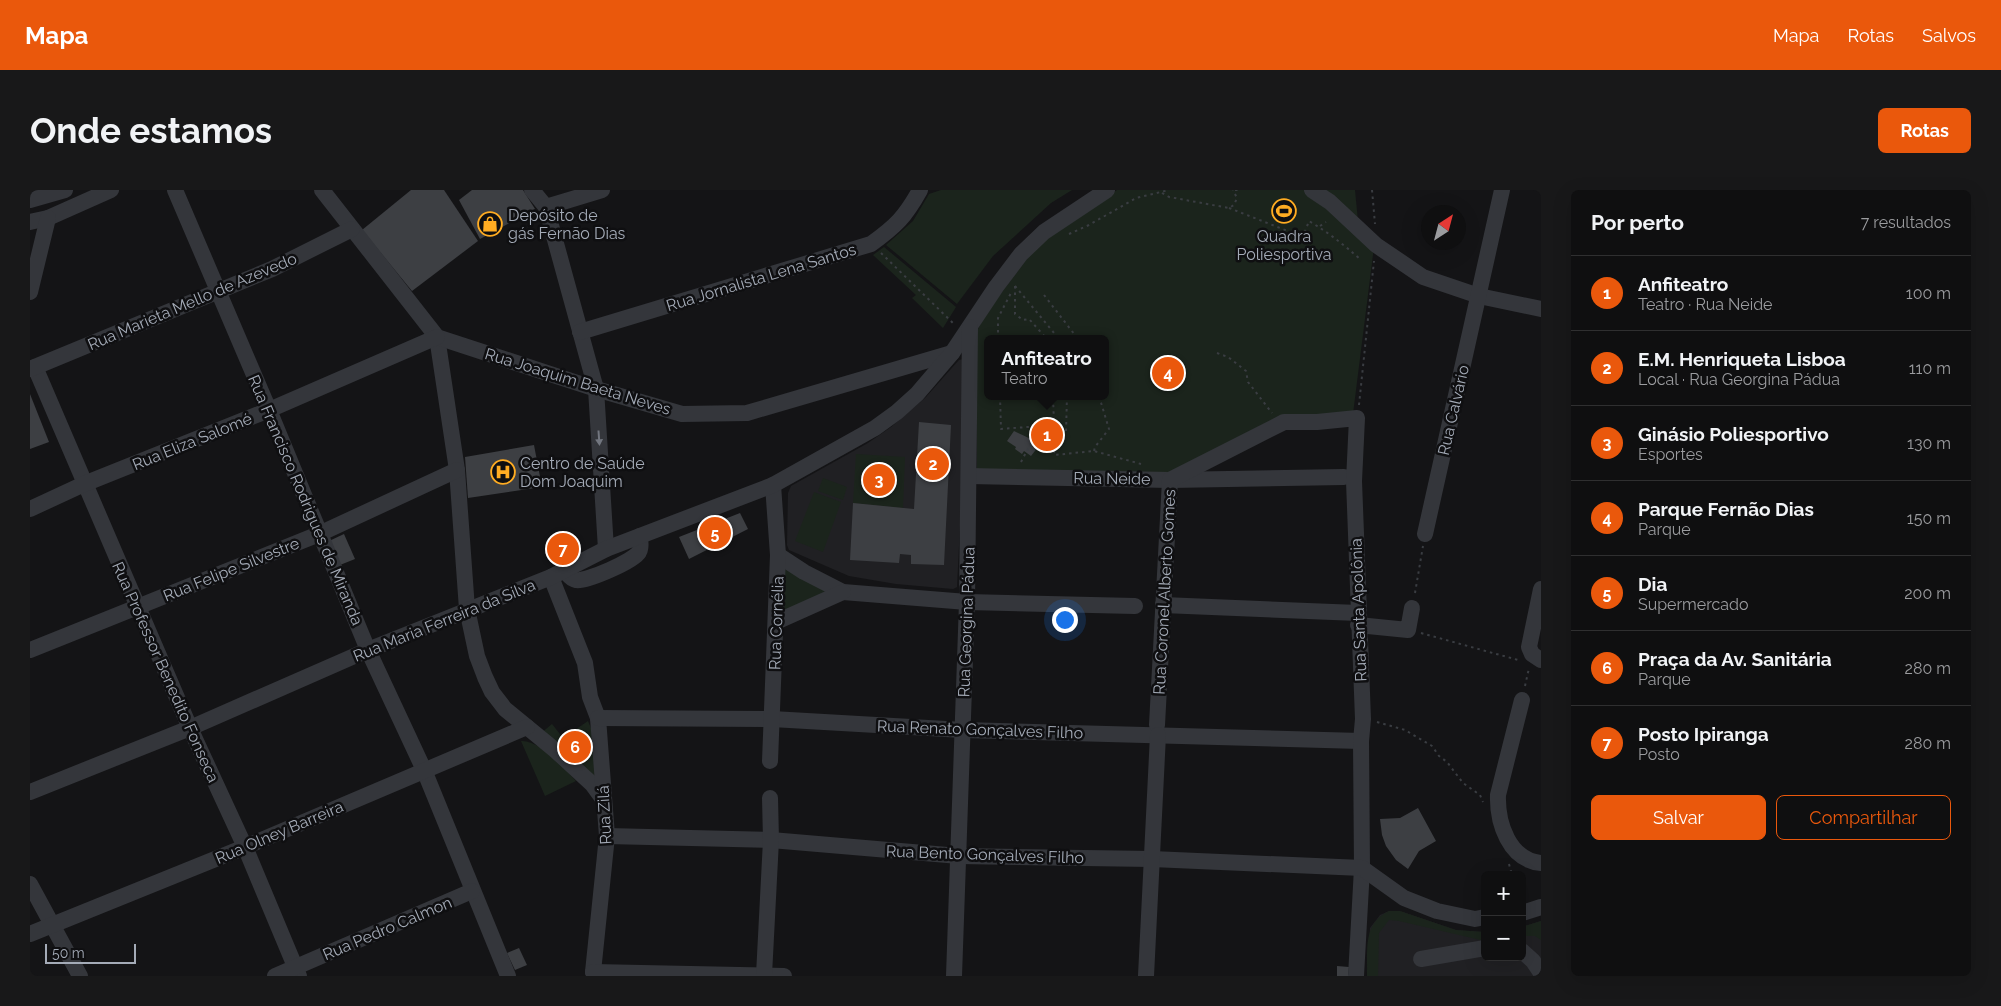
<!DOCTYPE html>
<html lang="pt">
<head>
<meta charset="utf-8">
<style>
	:root { --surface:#0f0f10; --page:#181819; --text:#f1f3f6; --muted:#9b9c9f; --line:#2f2f30; --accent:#ea580c }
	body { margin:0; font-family:Raleway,sans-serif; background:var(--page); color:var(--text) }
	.controls { position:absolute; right:15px; bottom:15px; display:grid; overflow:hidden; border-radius:8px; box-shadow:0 5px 20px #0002 }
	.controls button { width:45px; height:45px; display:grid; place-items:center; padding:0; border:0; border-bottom:1px solid var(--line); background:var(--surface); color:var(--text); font:25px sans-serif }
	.compass { position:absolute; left:1391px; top:15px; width:45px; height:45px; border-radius:50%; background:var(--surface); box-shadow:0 5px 20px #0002; rotate:36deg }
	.scale { position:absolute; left:15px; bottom:12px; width:91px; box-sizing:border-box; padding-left:5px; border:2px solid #a4abb7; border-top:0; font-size:14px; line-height:18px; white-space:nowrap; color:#a4abb7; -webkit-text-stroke:4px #0f0f11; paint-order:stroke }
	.you { position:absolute; left:1034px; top:429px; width:18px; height:18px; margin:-12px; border:4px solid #fff; border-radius:50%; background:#1a73e8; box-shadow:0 0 0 8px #1a73e833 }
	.badge { display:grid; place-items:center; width:32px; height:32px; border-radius:50%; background:var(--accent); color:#fff; font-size:16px; font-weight:700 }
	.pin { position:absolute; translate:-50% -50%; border:2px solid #fff; box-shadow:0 1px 5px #0006 }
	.popup { position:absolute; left:954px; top:145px; width:125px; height:65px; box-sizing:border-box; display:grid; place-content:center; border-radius:8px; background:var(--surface); filter:drop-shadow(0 1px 4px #0005); font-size:16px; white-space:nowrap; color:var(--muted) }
	.popup b { font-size:19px; color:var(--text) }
	.popup::after { content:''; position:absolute; left:50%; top:100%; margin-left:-10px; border:10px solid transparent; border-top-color:var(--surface) }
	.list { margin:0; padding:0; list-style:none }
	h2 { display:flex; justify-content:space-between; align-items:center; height:65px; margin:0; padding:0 20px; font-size:21px }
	h2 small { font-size:16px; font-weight:400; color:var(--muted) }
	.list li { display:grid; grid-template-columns:32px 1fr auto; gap:15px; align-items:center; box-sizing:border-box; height:75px; padding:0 20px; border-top:1px solid var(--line) }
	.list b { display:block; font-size:19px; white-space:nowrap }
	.list p { margin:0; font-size:16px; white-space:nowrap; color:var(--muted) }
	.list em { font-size:16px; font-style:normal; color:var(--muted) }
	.actions { display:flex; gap:10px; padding:15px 20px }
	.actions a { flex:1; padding:11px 0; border:1px solid var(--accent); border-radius:8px; text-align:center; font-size:18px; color:var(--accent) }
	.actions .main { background:var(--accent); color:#fff }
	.map { position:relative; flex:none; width:1511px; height:786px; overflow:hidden; border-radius:8px }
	header { display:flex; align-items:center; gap:30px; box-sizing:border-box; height:70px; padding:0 25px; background:var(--accent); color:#fff }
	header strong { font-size:24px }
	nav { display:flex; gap:28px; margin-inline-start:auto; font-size:18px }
	.intro { display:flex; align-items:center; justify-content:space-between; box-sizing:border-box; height:120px; padding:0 30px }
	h1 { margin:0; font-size:35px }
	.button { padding:12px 22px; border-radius:8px; background:var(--accent); color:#fff; font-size:18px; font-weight:700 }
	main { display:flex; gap:30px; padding:0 30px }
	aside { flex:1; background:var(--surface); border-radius:8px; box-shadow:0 5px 20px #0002 }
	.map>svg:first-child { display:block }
</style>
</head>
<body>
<header>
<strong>Mapa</strong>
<nav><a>Mapa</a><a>Rotas</a><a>Salvos</a></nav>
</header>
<div class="intro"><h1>Onde estamos</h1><a class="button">Rotas</a></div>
<main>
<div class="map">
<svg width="1511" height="786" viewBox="0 0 1511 786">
	<rect width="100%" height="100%" fill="#141416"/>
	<g fill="#202023">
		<path d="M933,169L937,192L927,397L923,399L866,394L819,386L759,360L757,355L758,303L761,296L838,253L861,237L896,207L929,170Z"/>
		<path d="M1359,721H1370L1426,740L1455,742V767H1492V737L1511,731V786H1337L1340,738L1350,725Z"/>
	</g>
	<g fill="#1b241c" fill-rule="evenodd">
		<path d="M911,0H1042L1021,13L963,66L927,114L856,55L883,31L899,4Z"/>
		<path d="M1087,0H1277L1344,57L1323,224L1259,227L1144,283L947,280V141L956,123L1012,49ZM958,149H1076V206H958Z"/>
		<path d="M1294,0H1325L1328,31Z"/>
		<path d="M854,57L926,117L913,138L882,108L886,105L843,65Z"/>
		<path d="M826,264L875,267L873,318L823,313Z"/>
		<path d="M793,288L817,297L813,310L788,301Z"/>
		<path d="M784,302L811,312L793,362L765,351Z"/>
		<path d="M756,377L803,400L754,421L753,384Z"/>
		<path d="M558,531L563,543L567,591L510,544L522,534L533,548Z"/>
		<path d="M491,551C510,550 534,578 546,591L515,606Z"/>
		<path d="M1359,721H1370L1426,740L1455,742V751L1369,731L1359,730L1349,743L1348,786H1337C1338,760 1332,734 1359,721Z"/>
		<path d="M1511,731V750L1505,746H1492V737Z"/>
	</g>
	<g fill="#3d3f43">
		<path d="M381,0H414L448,51L382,101L332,40Z"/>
		<path d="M442,0H493L505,19L450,49L429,10Z"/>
		<path d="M0,204L19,252L0,259Z"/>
		<path d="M889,232L921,235L914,375L881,374V365L870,364L869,373L820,370L823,313L884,319Z"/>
		<path d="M1018,236L1026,240L1024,246L1015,254L1010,250V243L1013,238Z"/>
		<path d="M984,241L1001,249L1000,252L1008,257L1001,266L994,261L992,264L985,259L986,257L977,251Z"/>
		<path d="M504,255L512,297L438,308L435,267Z"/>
		<path d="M710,323L718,339L659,369L649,347Z"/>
		<path d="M314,344L325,369L310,375L299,351Z"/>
		<path d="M1388,618L1406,651L1389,661L1378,679L1366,670L1356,656L1352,645L1350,629L1370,628Z"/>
		<path d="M489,758L497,775L485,780L477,763Z"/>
		<path d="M1307,776L1319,777L1318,786H1307Z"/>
	</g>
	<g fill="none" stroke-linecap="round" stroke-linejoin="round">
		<g stroke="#3a3d42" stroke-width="2" stroke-dasharray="2.5 4" stroke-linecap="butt">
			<path d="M1205,0H1211"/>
			<path d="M1342,0L1345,34"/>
			<path d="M1132,3L1139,7L1199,18L1204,15L1207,8L1203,0"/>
			<path d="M1199,18L1273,47L1279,31C1299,43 1313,54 1331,70"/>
			<path d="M1290,36L1296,32"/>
			<path d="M1039,44L1059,35L1106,8L1139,0"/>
			<path d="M851,63L925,135"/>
			<path d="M985,96V124L993,130L999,129L1017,149"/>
			<path d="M985,96L1029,149"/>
			<path d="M1014,105L1048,149"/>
			<path d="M968,149V128L982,101"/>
			<path d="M1187,163L1198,167L1216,181L1218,192L1242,223"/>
			<path d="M970,206L971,239L1024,235L1023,206"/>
			<path d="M1037,206L1036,242L1025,256L1024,265L1064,261L1111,274"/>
			<path d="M1329,215L1344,71"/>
			<path d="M1004,247H1013L1024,235"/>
			<path d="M1064,261L1065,257L1079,239L1069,206"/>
			<path d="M991,272L1004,247V238"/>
			<path d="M1385,403L1393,356"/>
			<path d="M1391,443L1488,470"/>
			<path d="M1495,496L1499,478"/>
			<path d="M1347,532L1375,540L1402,556L1409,566L1417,572L1433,593L1450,605L1453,612"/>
			<path d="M1479,674L1482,685"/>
		</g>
		<g stroke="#34363b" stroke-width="16">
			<path d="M145,0L239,220L338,460L394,580L478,786"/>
			<path d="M292,0L407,147L427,280L437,419L447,466L455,487L462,502L475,519L525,560L562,594L573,609"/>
			<path d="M502,0L516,17L566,199L576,359"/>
			<path d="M1282,0L1300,12L1346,55L1393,87L1449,106L1511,119"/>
			<path d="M0,10L35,0"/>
			<path d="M516,17L572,0"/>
			<path d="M0,32L18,28L81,0"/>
			<path d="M0,102L18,28"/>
			<path d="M550,142L841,54C866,36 875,27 890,0"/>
			<path d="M407,147L566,199L652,224L717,223L922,163"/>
			<path d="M5,177L160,538L215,657L269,786"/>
			<path d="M0,179L242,79L322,39"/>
			<path d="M939,286L1140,290L1314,287"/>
			<path d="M0,319L54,294L239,220L407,147"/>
			<path d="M1395,344L1472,0"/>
			<path d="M748,365L774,382L813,402L937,412L1105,416"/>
			<path d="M534,380C538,384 540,389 546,390C556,392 604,371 609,362C612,357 610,351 610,346"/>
			<path d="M521,387L555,473L560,507L568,528L577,646L563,782"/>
			<path d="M1511,399L1499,457L1502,464L1511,470"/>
			<path d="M1133,415L1328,423"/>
			<path d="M746,432L813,402"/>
			<path d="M1328,435L1378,440L1382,418"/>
			<path d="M0,460L289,344L427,280"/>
			<path d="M1492,510L1468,605C1467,633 1479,670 1511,673"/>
			<path d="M568,528L742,529L933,540L1331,551"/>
			<path d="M1127,535L1140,290L1254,232H1287L1327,228L1324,291L1333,529L1331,551L1332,678L1326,786"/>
			<path d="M740,571L748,365L743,295"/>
			<path d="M0,602L160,538L338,460L521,387L576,359L743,295L845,238L867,222L887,204L922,163L966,97L991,64L1014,42L1077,0"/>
			<path d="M577,646L741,650L929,666L1122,669L1332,678L1374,708L1407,721L1445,729L1455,727"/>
			<path d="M0,694L50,786"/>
			<path d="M1492,723L1511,717"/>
			<path d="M0,744L215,657L497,537"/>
			<path d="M1492,761L1503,771L1511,783"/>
			<path d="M1391,769L1455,758"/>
			<path d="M563,782L754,786"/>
			<path d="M734,785L741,650L740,608"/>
			<path d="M245,786L442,701"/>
			<path d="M924,786L937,412L940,137"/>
			<path d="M1116,786L1128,545"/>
		</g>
	</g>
	<defs><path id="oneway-solid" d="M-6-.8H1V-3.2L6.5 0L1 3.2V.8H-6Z" transform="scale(1.25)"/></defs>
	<use fill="#72767f" href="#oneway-solid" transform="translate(569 248) rotate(86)"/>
	<defs>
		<g id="stadium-ring" transform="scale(1.25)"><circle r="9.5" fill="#0f0f11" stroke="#ffac22" stroke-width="1.5"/><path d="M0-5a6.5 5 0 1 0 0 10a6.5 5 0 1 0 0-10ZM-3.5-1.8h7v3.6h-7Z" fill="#ffac22"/></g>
		<g id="shop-ring" transform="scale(1.25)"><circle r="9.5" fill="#0f0f11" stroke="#ffac22" stroke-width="1.5"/><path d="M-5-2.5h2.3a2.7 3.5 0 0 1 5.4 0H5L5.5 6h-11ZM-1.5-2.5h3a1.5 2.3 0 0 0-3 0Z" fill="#ffac22"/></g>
		<g id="hospital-ring" transform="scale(1.25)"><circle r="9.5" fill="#0f0f11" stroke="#ffac22" stroke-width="1.5"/><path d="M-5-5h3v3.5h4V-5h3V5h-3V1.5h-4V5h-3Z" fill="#ffac22"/></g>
	</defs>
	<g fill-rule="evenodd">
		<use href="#stadium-ring" x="1254" y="21"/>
		<use href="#shop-ring" x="460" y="34"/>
		<use href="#hospital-ring" x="473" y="282"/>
	</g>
	<g text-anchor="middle" stroke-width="5" stroke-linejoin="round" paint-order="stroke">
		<g font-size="16" fill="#a4abb7" stroke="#0f0f11" text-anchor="start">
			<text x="478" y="31">Depósito de<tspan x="478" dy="18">gás Fernão Dias</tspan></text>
			<text x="1254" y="52" text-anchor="middle">Quadra<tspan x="1254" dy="18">Poliesportiva</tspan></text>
			<text x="490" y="279">Centro de Saúde<tspan x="490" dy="18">Dom Joaquim</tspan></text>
		</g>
		<g font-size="16" fill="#a4abb7" stroke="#0f0f11">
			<text transform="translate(731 87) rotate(-17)" y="6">Rua Jornalista Lena Santos</text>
			<text transform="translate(162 111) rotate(-23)" y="6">Rua Marieta Mello de Azevedo</text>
			<text transform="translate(548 191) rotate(17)" y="6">Rua Joaquim Baeta Neves</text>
			<text transform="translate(1423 220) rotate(-77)" y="6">Rua Calvário</text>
			<text transform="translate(162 251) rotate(-22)" y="6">Rua Eliza Salomé</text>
			<text transform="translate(1082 288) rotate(1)" y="6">Rua Neide</text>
			<text transform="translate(276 310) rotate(67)" y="6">Rua Francisco Rodrigues de Miranda</text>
			<text transform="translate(201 379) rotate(-22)" y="6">Rua Felipe Silvestre</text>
			<text transform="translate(1134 402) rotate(-87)" y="6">Rua Coronel Alberto Gomes</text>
			<text transform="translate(1328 420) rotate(-92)" y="6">Rua Santa Apolônia</text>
			<text transform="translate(414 430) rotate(-22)" y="6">Rua Maria Ferreira da Silva</text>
			<text transform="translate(936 432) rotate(-88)" y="6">Rua Georgina Pádua</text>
			<text transform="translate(746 433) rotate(-88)" y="6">Rua Cornélia</text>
			<text transform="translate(136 482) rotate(66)" y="6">Rua Professor Benedito Fonseca</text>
			<text transform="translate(950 539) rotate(2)" y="6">Rua Renato Gonçalves Filho</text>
			<text transform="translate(574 625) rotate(-93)" y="6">Rua Zilá</text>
			<text transform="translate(249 642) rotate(-23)" y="6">Rua Olney Barreira</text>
			<text transform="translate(955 664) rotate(2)" y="6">Rua Bento Gonçalves Filho</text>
			<text transform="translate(357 738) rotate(-23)" y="6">Rua Pedro Calmon</text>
		</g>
	</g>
</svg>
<div class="controls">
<button>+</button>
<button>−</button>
</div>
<svg class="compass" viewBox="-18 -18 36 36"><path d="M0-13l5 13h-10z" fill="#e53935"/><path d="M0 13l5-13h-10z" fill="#9b9c9f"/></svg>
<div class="scale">50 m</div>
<div class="you"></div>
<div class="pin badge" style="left:1017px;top:245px">1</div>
<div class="popup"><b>Anfiteatro</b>Teatro</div>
<div class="pin badge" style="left:903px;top:274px">2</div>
<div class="pin badge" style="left:849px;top:290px">3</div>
<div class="pin badge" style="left:1138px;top:183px">4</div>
<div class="pin badge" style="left:685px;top:343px">5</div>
<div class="pin badge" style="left:545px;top:557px">6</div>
<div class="pin badge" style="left:533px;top:359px">7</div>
</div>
<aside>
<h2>Por perto<small>7 resultados</small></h2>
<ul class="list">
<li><span class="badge">1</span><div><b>Anfiteatro</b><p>Teatro · Rua Neide</p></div><em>100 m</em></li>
<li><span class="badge">2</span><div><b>E.M. Henriqueta Lisboa</b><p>Local · Rua Georgina Pádua</p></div><em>110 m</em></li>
<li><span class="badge">3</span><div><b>Ginásio Poliesportivo</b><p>Esportes</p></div><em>130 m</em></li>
<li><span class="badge">4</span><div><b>Parque Fernão Dias</b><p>Parque</p></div><em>150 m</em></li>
<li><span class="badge">5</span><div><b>Dia</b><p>Supermercado</p></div><em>200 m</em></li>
<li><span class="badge">6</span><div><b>Praça da Av. Sanitária</b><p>Parque</p></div><em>280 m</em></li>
<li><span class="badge">7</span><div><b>Posto Ipiranga</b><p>Posto</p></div><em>280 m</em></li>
</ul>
<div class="actions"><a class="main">Salvar</a><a>Compartilhar</a></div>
</aside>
</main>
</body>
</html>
